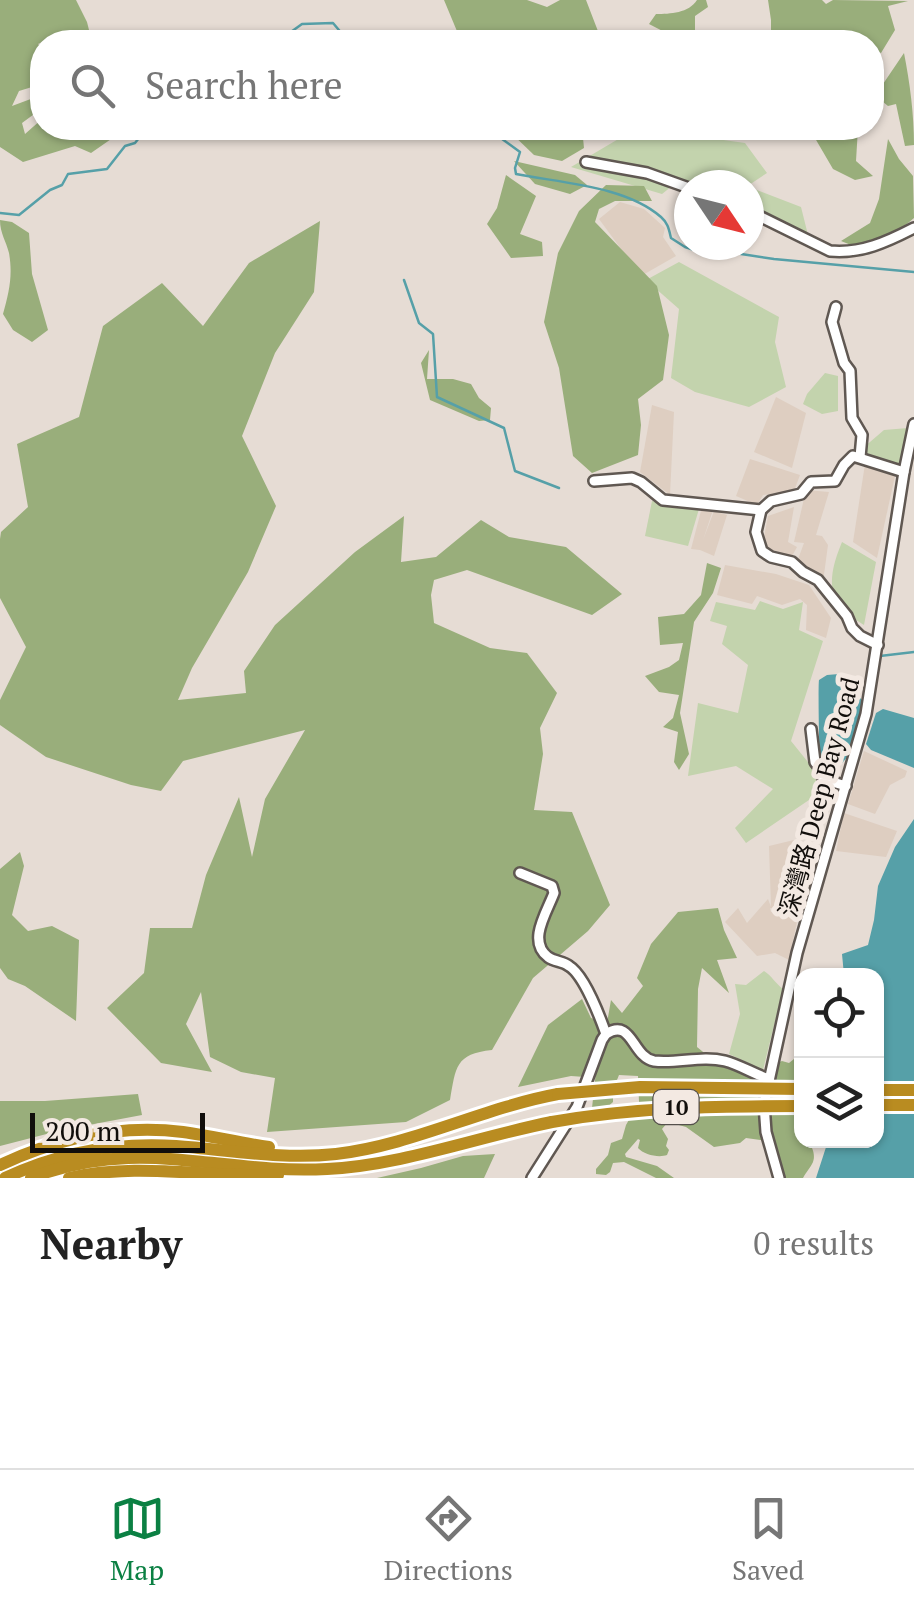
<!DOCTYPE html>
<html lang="en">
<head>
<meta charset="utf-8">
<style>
	:root { --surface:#fff; --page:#f6f6f6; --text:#222; --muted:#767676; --line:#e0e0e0; --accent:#0b8043 }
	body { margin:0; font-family:"PT Serif","Noto Sans SC",serif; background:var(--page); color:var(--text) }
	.controls { position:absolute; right:30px; bottom:30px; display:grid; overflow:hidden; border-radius:20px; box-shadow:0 2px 8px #0004 }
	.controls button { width:90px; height:90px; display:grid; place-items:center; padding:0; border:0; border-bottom:2px solid var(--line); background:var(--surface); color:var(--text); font:50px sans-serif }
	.compass { position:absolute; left:674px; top:170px; width:90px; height:90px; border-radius:50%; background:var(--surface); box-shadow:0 2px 8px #0004; rotate:125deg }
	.scale { position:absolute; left:30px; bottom:25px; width:175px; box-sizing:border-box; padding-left:10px; border:5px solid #110e0b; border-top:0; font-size:28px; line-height:35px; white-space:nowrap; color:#110e0b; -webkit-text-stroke:8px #f3e9e2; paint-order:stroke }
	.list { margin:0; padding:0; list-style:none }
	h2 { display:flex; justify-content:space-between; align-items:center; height:130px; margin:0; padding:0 40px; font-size:42px }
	h2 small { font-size:32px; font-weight:400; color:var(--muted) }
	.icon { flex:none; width:55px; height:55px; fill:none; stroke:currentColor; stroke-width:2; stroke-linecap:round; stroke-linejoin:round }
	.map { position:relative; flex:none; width:914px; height:1178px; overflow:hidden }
	.search { position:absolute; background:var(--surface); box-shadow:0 2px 8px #0004; left:30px; right:30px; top:30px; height:110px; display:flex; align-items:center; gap:25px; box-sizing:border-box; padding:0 35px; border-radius:40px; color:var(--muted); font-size:38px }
	.sheet { height:290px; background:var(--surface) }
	nav { display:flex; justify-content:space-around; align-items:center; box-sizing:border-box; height:140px; border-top:2px solid var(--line); background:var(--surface); font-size:28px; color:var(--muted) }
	nav a { display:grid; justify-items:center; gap:5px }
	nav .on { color:var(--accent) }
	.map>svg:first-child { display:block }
</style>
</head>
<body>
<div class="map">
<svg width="914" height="1178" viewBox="0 0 914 1178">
	<rect width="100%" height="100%" fill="#e6dcd4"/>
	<g fill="#decec1">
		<path d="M620,202L644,209L665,228L663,237L676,256L641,276L599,219Z"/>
		<path d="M776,397L806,413L792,468L754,452Z"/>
		<path d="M652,405L674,412L670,495L640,472Z"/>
		<path d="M750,459L800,475L794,491L763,495L757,505L736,496Z"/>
		<path d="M865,464L895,476L877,558L853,542Z"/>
		<path d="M806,490L829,492L816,535L822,536L828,545L823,582L797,562L804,543L794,542Z"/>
		<path d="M702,507L713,510L703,540L714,511L727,515L714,556L700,550L691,549Z"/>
		<path d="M794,507L788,542L797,547L791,558L762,548L768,516Z"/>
		<path d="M725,565L776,574L809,585L831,618L826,638L806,630L807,605L800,599L782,605L757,596L752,604L717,595Z"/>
		<path d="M864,751L907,771L905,777L890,785L875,814L848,804Z"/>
		<path d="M844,813L897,831L886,857L836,851Z"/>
		<path d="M794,840L791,882L804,889L799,914L770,908L771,912L798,917L789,960L775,953L757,956L725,922L738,908L747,923L768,899L771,907L769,846Z"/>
	</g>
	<g fill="#c3d3ad">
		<path d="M637,128L745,143L767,173L749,185H700L677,182L662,194L571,167Z"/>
		<path d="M749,187L801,207L808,235L749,205Z"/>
		<path d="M679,262L779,317L775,342L786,387L749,407L695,392L671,378L679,309L646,280Z"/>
		<path d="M825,373L838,376V411L822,414L803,404L807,394Z"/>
		<path d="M908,428L902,465L878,464L863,448L884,430Z"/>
		<path d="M652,501L699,509L688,546L645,536Z"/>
		<path d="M842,542L876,562L864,625C858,621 849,616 844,611C824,591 833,564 842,542Z"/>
		<path d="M760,601L783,609L803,602L799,630L823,641L791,741L828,787L746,843L735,828L773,789L736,766L688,776L698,703L738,713L748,665L722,644L727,626L710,621L716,602L755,610Z"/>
		<path d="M764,971C772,976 775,983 783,989L763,1070L729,1054L740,1014L735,984L746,985Z"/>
	</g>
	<g fill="#99ae7b">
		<path d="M0,0H76L87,22L92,42H66L58,34L38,44L42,48V78L36,74L32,87L19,91L12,106L36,97L41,109L22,123L25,134L42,119V128H127L91,153L75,146L23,162L0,147Z"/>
		<path d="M444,0H527L547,7L560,0H586L601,39L600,42H471L459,36Z"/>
		<path d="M697,0H706L708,7L695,16V32L676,38L649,24L656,14C670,14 689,13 697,0Z"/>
		<path d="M768,0H822L826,4L833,0L908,1L888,6L895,30L881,53L872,49V42H771V20Z"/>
		<path d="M904,53C910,84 914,114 914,145L905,146L896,104L888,106L872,93V80L883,84Z"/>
		<path d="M506,128H582L584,148L562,161L534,155Z"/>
		<path d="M818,128H858L856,161L873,176L855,180L833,169L812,133Z"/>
		<path d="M888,139L899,159L913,176L914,218C898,233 876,239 856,247L841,241L870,223L879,199Z"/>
		<path d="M514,161L575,175L587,185L570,194L535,184Z"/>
		<path d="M506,175L536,196L520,234L542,242L543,256L511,258L487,224L497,208Z"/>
		<path d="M606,185L644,186L652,201H615L599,209L595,222L657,286L669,335L663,380L638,399L641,425L638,455L592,473L573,456L559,368L544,322L558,253L579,211Z"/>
		<path d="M0,220L12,222L29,233L32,274L48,330L32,342L13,330L3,314C9,292 13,276 9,253C6,241 0,233 0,220Z"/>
		<path d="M320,221L314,292L275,353L242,436L276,506L248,572L192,668L178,700L246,693L244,671L275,625L355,552L404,516L401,562L436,557L481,520L509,537L566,547L622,594L592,615L467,570L434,580L431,595L434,623L490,648L527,653L557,693L540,728L543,754L534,810L572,812L610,905L588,931L533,978L492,1050C455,1054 456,1067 450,1100L406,1122L267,1132L275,1078L241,1072L210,1057L201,992L186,1024L212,1072L161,1063L107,1008L144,973L150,928H192L206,875L239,797L252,857L265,799L305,730L183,761L161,791L131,785L46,757L0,725V700L26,647L0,598V539L1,532L28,507L17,444L79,417L103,326L162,283L203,326L249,263Z"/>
		<path d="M429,350L427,379H453L471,384L479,398L491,408L490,420L479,421L430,400L421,363Z"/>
		<path d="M707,563L721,568L713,593L694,622L680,713L689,754L679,770L674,762L678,732L663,727L673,718L679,695L659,692L645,676L669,667L679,660L683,643L660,645L658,617L684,614L701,595Z"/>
		<path d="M20,852L24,866L12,915L28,931L52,926L79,940L76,1021L25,986L8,979L0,968V869Z"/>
		<path d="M718,908L724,930L737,958L717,960L729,993L702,968L698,989L697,1047L719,1065L764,1082L767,1141L746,1138L740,1143L714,1147L686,1127L668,1122L662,1129L668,1139L666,1146L669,1150L667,1155C659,1158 644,1155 638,1148L640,1140L638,1139L625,1154L626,1157L657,1166L674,1178H656L624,1162L613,1163L610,1172L606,1175L596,1174V1169L608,1155L611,1143L622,1139L626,1125L639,1102L638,1076L619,1075L613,1090V1102L602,1112L592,1108L596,1071L604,1050L596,1044L585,1077L571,1076L518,1087L548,1025L582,999L591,1018L607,1023L611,1000L622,1013L643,986L637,978L651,944L678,912Z"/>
		<path d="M801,1058L802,1140L812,1141L810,1143C819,1162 811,1164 803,1178H783L767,1120L772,1073L778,1069L777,1063L782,1061L789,1063L794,1059Z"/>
		<path d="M138,1094L142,1115L62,1130L0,1146V1101H45Z"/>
		<path d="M495,1154L484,1178H377L421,1168L463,1156Z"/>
	</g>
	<g fill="#56a0a8">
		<path d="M839,674L842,679L840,684L843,692L858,696L862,700C859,721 854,767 830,769C828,767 821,758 820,756C819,751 818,685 819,680L827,675Z"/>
		<path d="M883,709L914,718V768L871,750L866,744L876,713Z"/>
		<path d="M914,819V1178H816L828,1141L876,1140V976L844,975L842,954L868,945L874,920L878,886L895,847Z"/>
	</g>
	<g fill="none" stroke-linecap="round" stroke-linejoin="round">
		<g stroke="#56a0a8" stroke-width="2.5">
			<path d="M277,42L302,24L333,23L349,42"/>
			<path d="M487,128L520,152L515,168L516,174C561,183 626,186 661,217C668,223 669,230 671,238L685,247L707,254L728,252L774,259L914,272"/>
			<path d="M0,213L19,215L50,190L62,185L68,174L107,169L125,146L135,143L146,129L155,128"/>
			<path d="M404,280L419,323L433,334L437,397L504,428L515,471L559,488"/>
			<path d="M880,656L914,652"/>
		</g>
		<g stroke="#605852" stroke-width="14">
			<g id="minor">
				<path d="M586,162L647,173L689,188"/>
				<path d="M749,211L830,251C861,254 887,242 914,228"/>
				<path d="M836,307L832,322L844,363L850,371L852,418L862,435L860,457"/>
				<path d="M594,481L632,478L641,482L663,500L761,510L771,501L801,494L811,482L835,481L844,465L853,456L904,472"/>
				<path d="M761,510L756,532L762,551L771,557L792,562L803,572L818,580L847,616L852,628L860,636L878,645"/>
				<path d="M811,729L815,762L821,770L823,779L846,786"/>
				<path d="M520,873L552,886L554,893C547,912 527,941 548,957C555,962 563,961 569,966C584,975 600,1017 606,1034L602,1040L577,1107L532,1178"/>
				<path d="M606,1034C632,1017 632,1057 654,1061C677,1064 702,1055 725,1061C740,1065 754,1074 769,1079"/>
				<path d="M779,1178L766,1132L764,1104L797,953L866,714L904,472L914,424"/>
			</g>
		</g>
		<g stroke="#fff" stroke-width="18">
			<g id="highway">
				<path d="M876,1090H914"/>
				<path d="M876,1105H914"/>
				<path d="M0,1165C58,1138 119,1124 183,1132C212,1136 240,1143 269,1147"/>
				<path d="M5,1178C60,1152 115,1142 176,1146C230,1150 283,1160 336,1154C413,1145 482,1108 558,1094"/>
				<path d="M31,1178C140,1135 220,1175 327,1169C403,1165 477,1137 552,1122"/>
				<path d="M69,1178C139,1162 207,1178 278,1175"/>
			</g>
		</g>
		<use href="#minor" stroke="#fff" stroke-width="9"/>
		<use href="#highway" stroke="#b98c21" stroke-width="12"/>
		<g stroke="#fff" stroke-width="18" stroke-linecap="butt">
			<g id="highway-bridge">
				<path d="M558,1094L640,1087L802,1089"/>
				<path d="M552,1122C635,1107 717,1106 802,1106"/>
			</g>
		</g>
		<use href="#highway-bridge" stroke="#b98c21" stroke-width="12"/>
	</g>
	<g text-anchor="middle" stroke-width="10" stroke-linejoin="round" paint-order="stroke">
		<rect fill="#f3e9e2" stroke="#55504c" stroke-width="2.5" x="653.5" y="1090" width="45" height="34" rx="8"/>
		<g font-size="22" font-weight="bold" fill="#110e0b">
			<text x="676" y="1115">10</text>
		</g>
		<g font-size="25" fill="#110e0b" stroke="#f3e9e2">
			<text transform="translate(819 797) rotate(-75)" y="9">深灣路 Deep Bay Road</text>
		</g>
	</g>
</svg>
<div class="controls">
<button><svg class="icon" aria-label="locate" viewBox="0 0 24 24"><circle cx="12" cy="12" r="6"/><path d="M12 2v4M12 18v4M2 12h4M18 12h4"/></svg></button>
<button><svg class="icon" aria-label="layers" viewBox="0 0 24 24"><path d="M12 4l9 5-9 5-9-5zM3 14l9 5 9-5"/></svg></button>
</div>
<svg class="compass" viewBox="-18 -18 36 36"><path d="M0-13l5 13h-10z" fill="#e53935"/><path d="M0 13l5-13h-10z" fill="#767676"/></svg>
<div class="scale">200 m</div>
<div class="search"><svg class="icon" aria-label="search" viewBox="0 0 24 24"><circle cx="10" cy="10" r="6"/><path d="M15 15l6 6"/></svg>Search here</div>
</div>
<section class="sheet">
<h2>Nearby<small>0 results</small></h2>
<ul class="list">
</ul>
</section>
<nav>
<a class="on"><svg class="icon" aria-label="map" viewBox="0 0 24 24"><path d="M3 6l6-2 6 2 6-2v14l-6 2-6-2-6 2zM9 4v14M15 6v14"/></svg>Map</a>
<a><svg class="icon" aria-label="directions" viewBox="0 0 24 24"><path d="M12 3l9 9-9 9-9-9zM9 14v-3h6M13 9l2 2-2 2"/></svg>Directions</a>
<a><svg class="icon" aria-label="saved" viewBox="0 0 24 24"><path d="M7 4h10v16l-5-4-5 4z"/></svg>Saved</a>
</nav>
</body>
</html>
